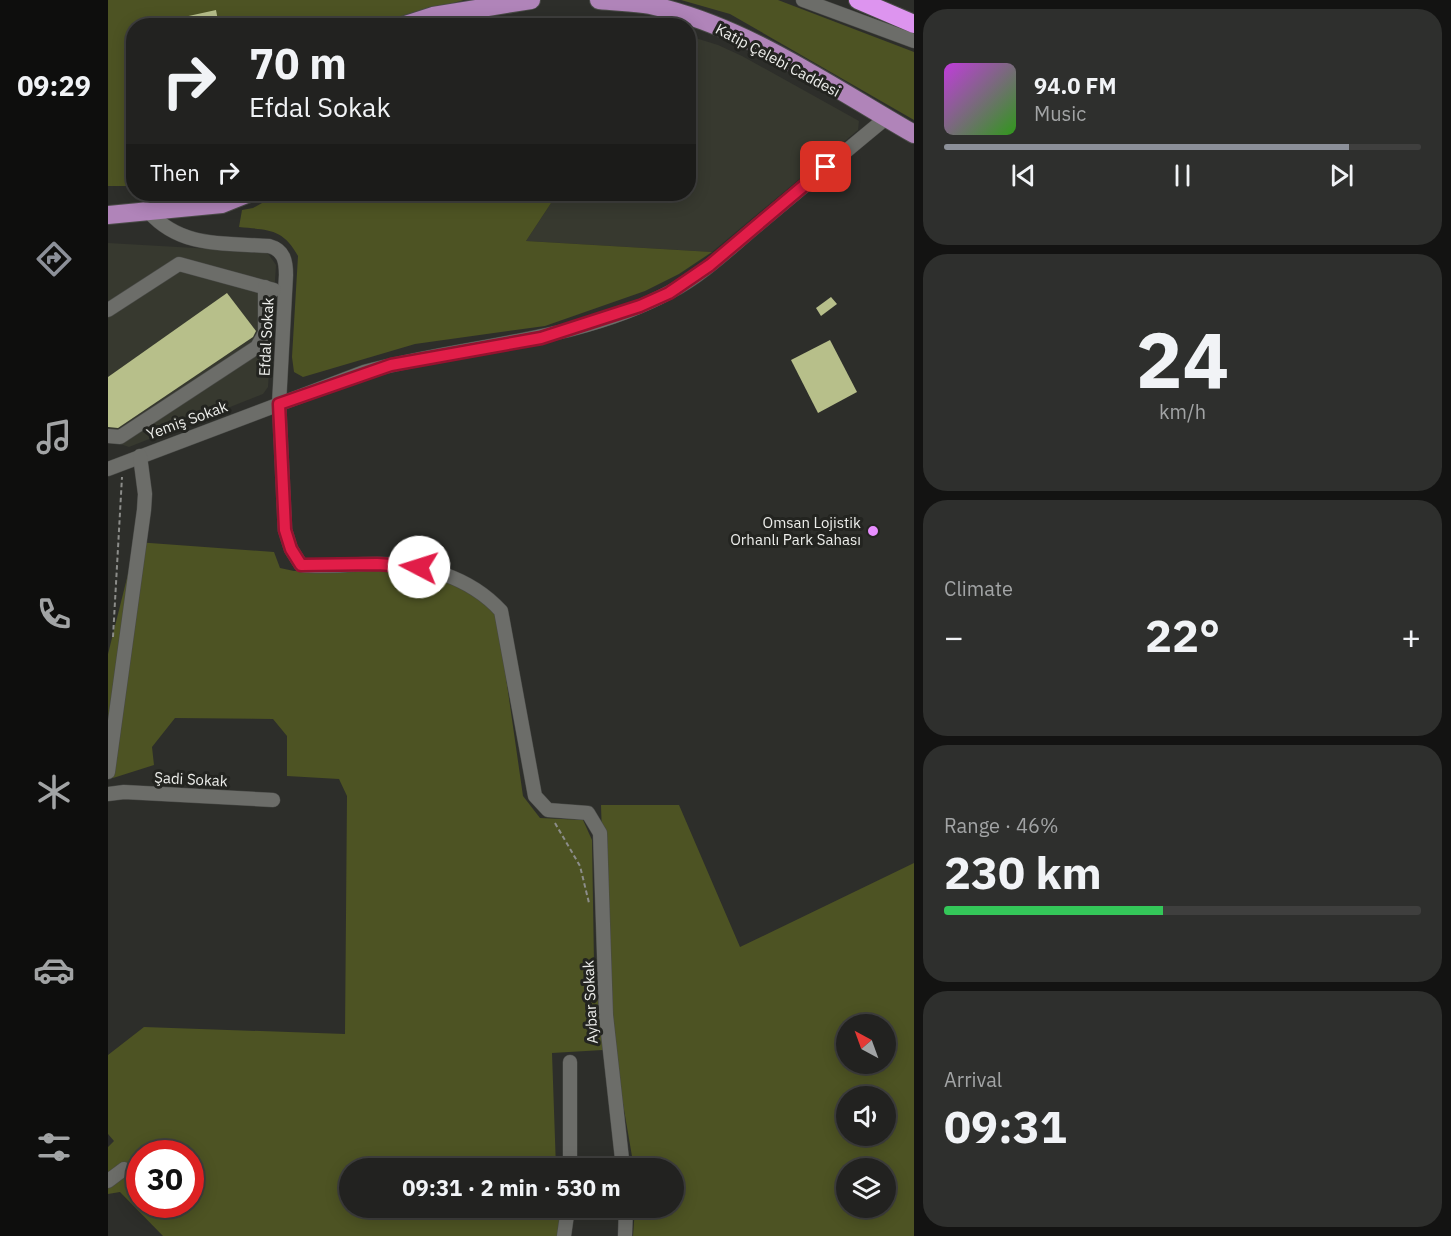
<!DOCTYPE html>
<meta charset="utf-8">
<style>
:root{--surface:#222220;--page:#2e2f2d;--text:#f1f3f6;--muted:#a2a4a5;--line:#3f3f3e;--accent:#8c9099}
body{margin:0;font-family:"IBM Plex Sans",sans-serif;background:var(--page);color:var(--text);height:100vh;display:flex;flex-direction:column;font-size:22px;white-space:nowrap}
*{box-sizing:border-box;margin:0}
p{font-size:20px;color:var(--muted)}
.icon{flex:none;width:33px;height:33px;fill:none;stroke:currentColor;stroke-width:2;stroke-linecap:round;stroke-linejoin:round}
.map{position:relative;flex:1;overflow:hidden}
.sheet{display:flex;flex-direction:column;gap:9px;padding:9px;background:#131312;width:537px}
.sheet>*{flex:none}
.guide{position:absolute;left:18px;top:18px;width:570px;height:183px;border-radius:24px;box-shadow:0 3px 15px #0003,0 0 0 2px var(--line);background:#222220;color:var(--text);overflow:hidden}
.needle{width:39px;rotate:319deg}
.fabs{position:absolute;left:728px;top:1014px;display:grid;gap:12px}
.fabs a{display:grid;place-items:center;width:60px;height:60px;border-radius:50%;background:var(--surface);box-shadow:0 3px 15px #0003,0 0 0 2px var(--line);font-size:30px}
.speed{position:absolute;left:18px;top:1140px;display:flex;gap:12px;font-size:30px;font-weight:700;text-align:center}
.speed>*{display:grid;place-content:center;width:78px;height:78px;border-radius:50%;background:var(--surface);box-shadow:0 3px 15px #0003,0 0 0 2px var(--line);line-height:1}
.speed .limit{border:9px solid #d22;background:#fff;color:#111}
.pin{position:absolute;display:grid;place-items:center;width:51px;height:51px;color:#fff;margin:-26px;border-radius:12px;box-shadow:0 3px 9px #0006}
.me{position:absolute;width:66px;margin:-33px;rotate:275deg;stroke-linejoin:round;filter:drop-shadow(0 0 4px #0008)}
.turn{display:flex;align-items:center;gap:21px;height:126px;padding:0 24px;font-size:27px}
.turn .icon{width:78px;height:78px;stroke-width:2.5}
.turn b{display:block;font-size:42px;line-height:51px}
.then{display:flex;align-items:center;height:57px;padding:0 24px;background:#0003;gap:12px;font-size:22px}
.big{font-size:45px;font-weight:700;line-height:1.1}
.sheet .widget{flex:1;display:flex;flex-direction:column;justify-content:center;gap:9px;min-width:0;padding:0 21px;border-radius:24px;background:var(--page)}
.sheet .dial{align-items:center;gap:0}
.dial b{font-size:78px;line-height:1}
.song{display:flex;align-items:center;gap:18px}
.cover{width:72px;height:72px;border-radius:9px;background:linear-gradient(135deg,hsl(290 70% 55%),hsl(110 70% 35%))}
.played{height:6px;border-radius:3px;background:linear-gradient(90deg,var(--accent) 85%,var(--line) 85%)}
.keys{display:flex;justify-content:space-around;direction:ltr}
.heat{display:flex;justify-content:space-between;align-items:center;font-size:33px;direction:ltr}
.charge{height:9px;border-radius:4px;background:linear-gradient(90deg,#34c759 46%,var(--line) 0)}
.trip{position:absolute;left:231px;top:1158px;width:345px;height:60px;border-radius:30px;background:var(--surface);box-shadow:0 3px 15px #0003,0 0 0 2px var(--line);font-weight:700;line-height:60px;text-align:center}
main{display:flex;flex:1;min-height:0}
.menu{display:flex;flex-direction:column;width:108px;justify-content:space-around;align-items:center;background:#0e0e0d;color:var(--muted)}
.menu .icon{width:42px;height:42px}
.menu .selected{color:var(--accent)}
.menu b{font-size:27px;color:var(--text)}
.map>svg:first-child{display:block}
.built{fill:#37392f}
.green{fill:#4d5323;fill-rule:evenodd}
.building{fill:#b7bf8a}
.lines{fill:none;stroke-linecap:round;stroke-linejoin:round}
.minor-casing{stroke:#494a47;stroke-width:15}
.major-casing{stroke:#494a47;stroke-width:20}
.highway-casing{stroke:#494a47;stroke-width:20}
.path{stroke:#8c8d8a;stroke-width:2;stroke-dasharray:4.5 3;stroke-linecap:butt}
.minor{stroke:#6c6d69;stroke-width:14}
.major{stroke:#b084b9;stroke-width:18}
.highway{stroke:#dd94ef;stroke-width:18}
.route-casing{stroke:#92132f;stroke-width:15}
.route{stroke:#e11d48;stroke-width:10}
.poi-dot{fill:#e88eff;stroke:#232420;stroke-width:2}
.labels{text-anchor:middle;dominant-baseline:central;stroke-width:6;stroke-linejoin:round;paint-order:stroke}
.street-label{font-size:15px;fill:#edeeeb;stroke:#232420}
.poi-label{font-size:15px;fill:#edeeeb;stroke:#232420;text-anchor:end}
</style>
<main>
<nav class="menu">
<b>09:29</b>
<svg class="icon selected" aria-label="directions" viewBox="0 0 24 24"><path d="M12 3l9 9-9 9-9-9zM9 14v-3h6M13 9l2 2-2 2"/></svg>
<svg class="icon" aria-label="music" viewBox="0 0 24 24"><path d="M9 18V5l10-2v13"/><circle cx="6" cy="18" r="3"/><circle cx="16" cy="16" r="3"/></svg>
<svg class="icon" aria-label="phone" viewBox="0 0 24 24"><path d="M5 4h4l2 5-3 2q2 4 5 5l2-3 5 2v4C11 20 4 13 5 4z"/></svg>
<svg class="icon" aria-label="climate" viewBox="0 0 24 24"><path d="M12 3v18M4 7l16 10M4 17L20 7"/></svg>
<svg class="icon" aria-label="car" viewBox="0 0 24 24"><path d="M5 17H2v-5l4-1 3-4h7l3 4 3 1v5h-3M9 17h6M6 11h13"/><circle cx="7" cy="17" r="2"/><circle cx="17" cy="17" r="2"/></svg>
<svg class="icon" aria-label="filters" viewBox="0 0 24 24"><path d="M4 7h16M4 17h16"/><circle cx="9" cy="7" r="2"/><circle cx="15" cy="17" r="2"/></svg>
</nav>
<div class="map">
<svg width="806" height="1236" viewBox="0 0 806 1236">
<rect width="100%" height="100%" fill="#2d2e2a"/>
<g class="built">
<path d="M581 36 610 45 634 56 751 121 750 130 604 252 418 241 449 194H580Z"/>
<path d="M0 243 159 252 168 265 160 387 155 394 21 447 0 440Z"/>
</g>
<g class="green">
<path d="M0 0H356L267 25 26 26 25 186H0Z"/>
<path d="M573 0H670L806 52V120L622 14Z"/>
<path d="M416 19H470L538 25H382Z"/>
<path d="M170 194H449L418 241 604 252 571 274 537 291 437 326 307 344 195 377 186 372 184 357 190 256C175 228 160 230 131 227L134 210 145 208Z"/>
<path d="M28 542 166 552 172 568 186 571C256 571 338 557 389 615L415 796 432 818 475 820 484 840 486 964 495 1050 444 1053 448 1168H242V1208H454L450 1236H55L12 1192 0 1194V1147L6 1141 0 1134V1055L36 1027 237 1034 239 796 231 779 179 776V736L165 719 67 718 44 747 46 765 5 778 0 766V654ZM32 1154H82V1204H32Z"/>
<path d="M493 805H571L632 947 806 863V1236H525L527 1208H566V1168H526L500 1016ZM738 1024H777V1064H738ZM738 1096H777V1136H738ZM738 1168H777V1208H738Z"/>
</g>
<g class="building">
<path d="M108 10 111 26H78L76 17Z"/>
<path d="M119 293 148 331 145 337 10 428 0 427V377Z"/>
<path d="M723 297 729 304 713 316 708 308Z"/>
<path d="M722 340 749 392 710 413 683 360Z"/>
</g>
<g class="lines">
<defs>
<g id="minor">
<path d="M695 0 806 41"/>
<path d="M41 212C73 248 116 243 161 246 176 250 178 261 178 275L171 404 177 530 183 549 193 565C217 568 242 564 267 564 313 563 361 576 393 611L427 796 440 810 480 813 492 833 498 1015 515 1168"/>
<path d="M0 310 71 264 166 290"/>
<path d="M0 436 12 437 149 347 157 333V287"/>
<path d="M0 469 256 372C357 344 468 343 562 292 593 276 619 251 645 229 689 192 733 155 778 118"/>
<path d="M0 772 36 510 37 494 32 456"/>
<path d="M0 794 16 792 165 800"/>
<path d="M462 1168V1062"/>
<path d="M0 1181 16 1169"/>
<path d="M456 1236 460 1208"/>
<path d="M517 1236 518 1208"/>
</g>
<g id="major">
<path d="M491 0C508 2 526 2 542 5 638 26 722 86 806 134"/>
<path d="M294 26 325 16 423 0"/>
<path d="M0 215 114 204 139 194"/>
</g>
<path id="highway" d="M750 0 806 24"/>
</defs>
<use href="#minor" class="minor-casing"/>
<use href="#major" class="major-casing"/>
<use href="#highway" class="highway-casing"/>
<g class="path">
<path d="M5 637 14 477"/>
<path d="M447 823 472 866 481 903"/>
</g>
<use href="#minor" class="minor"/>
<use href="#major" class="major"/>
<use href="#highway" class="highway"/>
</g>
<g class="lines">
<defs>
<path id="route" d="M311 567 269 564 193 565 183 549 177 530 171 404 283 365 433 338 532 306 561 293 602 265 718 167"/>
</defs>
<use href="#route" class="route-casing"/>
<use href="#route" class="route"/>
</g>
<circle class="poi-dot" cx="765" cy="531" r="6"/>
<g class="labels">
<g class="street-label">
<text transform="translate(670 60) rotate(28)">Katip Çelebi Caddesi</text>
<text transform="translate(158 337) rotate(-87)">Efdal Sokak</text>
<text transform="translate(79 420) rotate(-20)">Yemiş Sokak</text>
<text transform="translate(83 779) rotate(3)">Şadi Sokak</text>
<text transform="translate(482 1002) rotate(-93)">Aybar Sokak</text>
</g>
<g class="poi-label">
<text x="753" y="522">Omsan Lojistik<tspan x="753" dy="17">Orhanlı Park Sahası</tspan></text>
</g>
</g>
</svg>
<div class="fabs">
<a><svg class="needle" viewBox="-14 -14 28 28"><path d="M0-13l5 13h-10z" fill="#e53935"/><path d="M0 13l5-13h-10z" fill="#a2a4a5"/></svg></a>
<a><svg class="icon" aria-label="sound" viewBox="0 0 24 24"><path d="M4 9h4l5-4v14l-5-4H4zM17 9q2 3 0 6"/></svg></a>
<a><svg class="icon" aria-label="layers" viewBox="0 0 24 24"><path d="M12 4l9 5-9 5-9-5zM3 14l9 5 9-5"/></svg></a>
</div>
<div class="speed"><div class="limit">30</div></div>
<div class="pin" style="left:718px;top:167px;background:#d93025"><svg class="icon" aria-label="arrive" viewBox="0 0 24 24"><path d="M6 21V4h12l-3 4 3 4H6"/></svg></div>
<svg class="me" style="left:311px;top:567px" viewBox="-20 -20 40 40"><circle r="19" fill="#fff"/><path d="M0-13L10 11 0 6-10 11z" fill="#e11d48"/></svg>
<div class="trip">09:31 · 2 min · 530 m</div>
<div class="guide">
<div class="turn"><svg class="icon" aria-label="right" viewBox="0 0 24 24"><path d="M7 20v-9h11M14 6l5 5-5 5"/></svg><div><b>70 m</b>Efdal Sokak</div></div>
<div class="then">Then<svg class="icon" aria-label="right" viewBox="0 0 24 24"><path d="M7 20v-9h11M14 6l5 5-5 5"/></svg></div>
</div>
</div>
<section class="sheet">
<div class="widget">
<div class="song"><i class="cover"></i><div><b>94.0 FM</b><p>Music</p></div></div>
<div class="played"></div>
<div class="keys"><svg class="icon" aria-label="previous" viewBox="0 0 24 24"><path d="M18 5L8 12l10 7zM5 5v14"/></svg><svg class="icon" aria-label="pause" viewBox="0 0 24 24"><path d="M8 5v14M16 5v14"/></svg><svg class="icon" aria-label="next" viewBox="0 0 24 24"><path d="M6 5l10 7-10 7zM19 5v14"/></svg></div>
</div>
<div class="widget dial"><b>24</b><p>km/h</p></div>
<div class="widget"><p>Climate</p>
<div class="heat"><a>−</a><b class="big">22°</b><a>+</a></div>
</div>
<div class="widget"><p>Range · 46%</p><b class="big">230 km</b><div class="charge"></div></div>
<div class="widget"><p>Arrival</p><b class="big">09:31</b></div>
</section>
</main>
